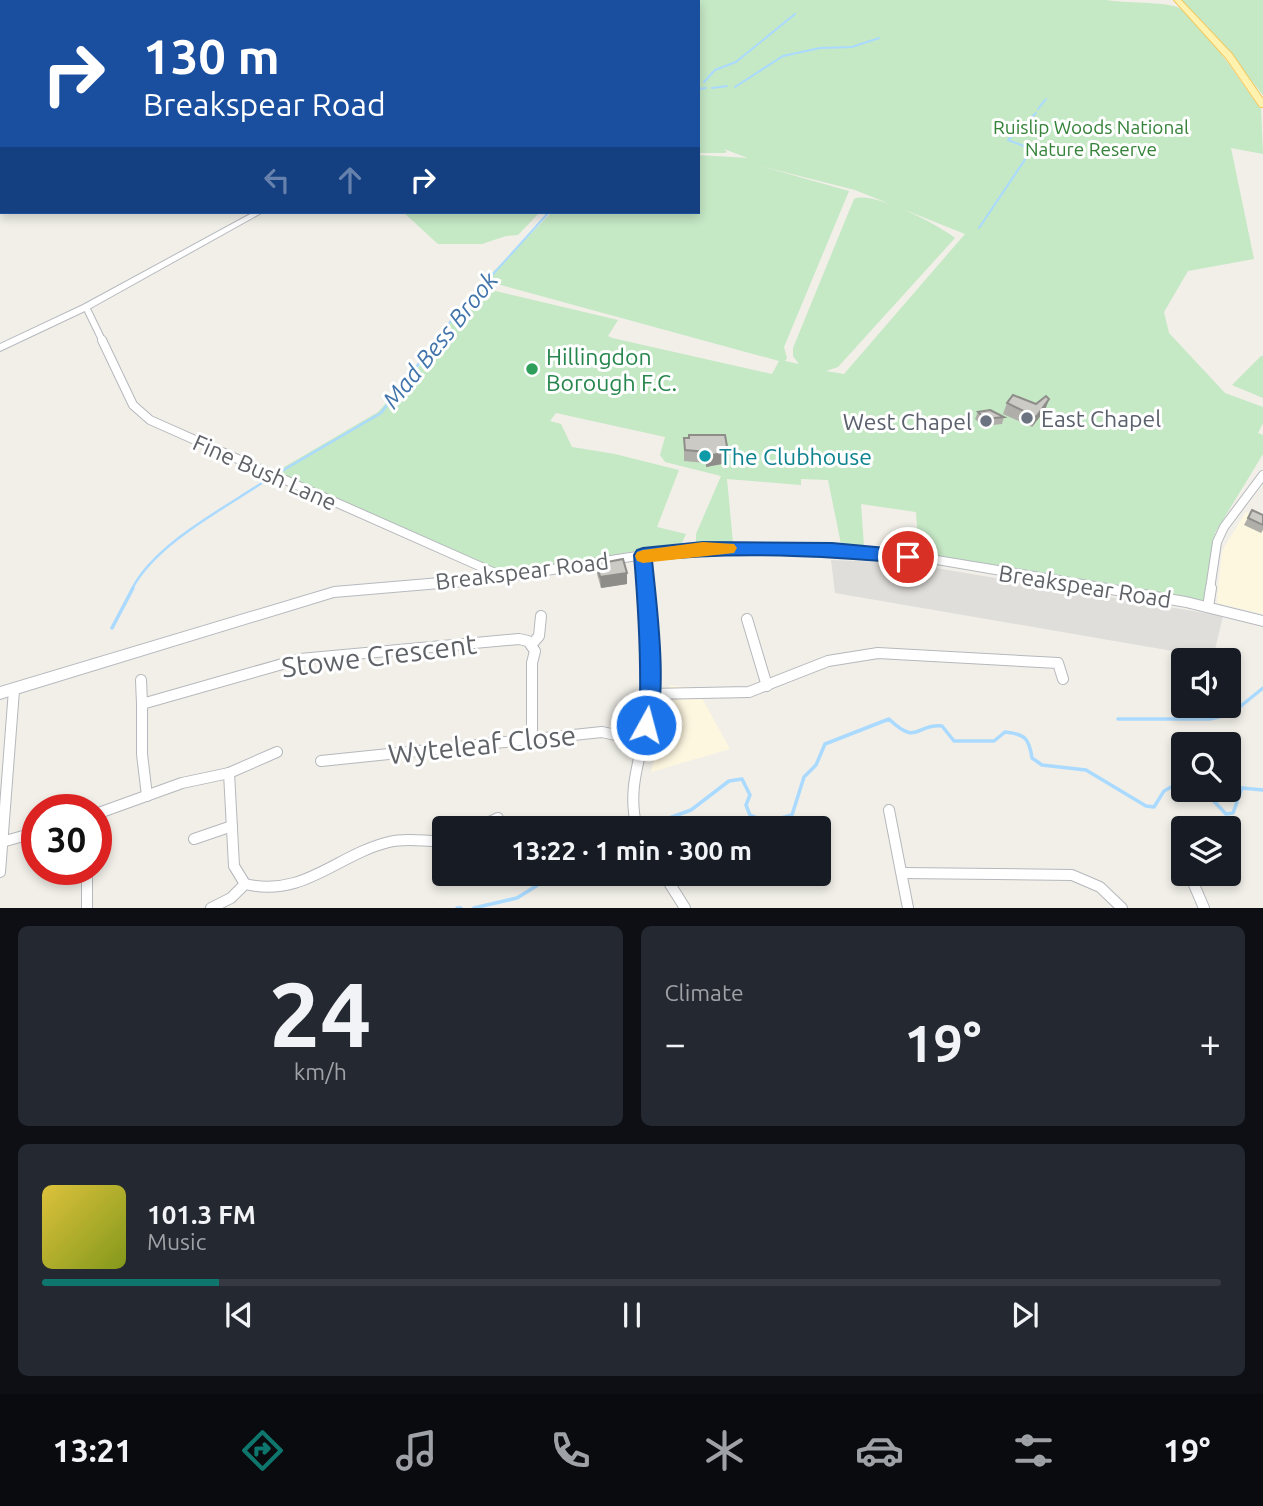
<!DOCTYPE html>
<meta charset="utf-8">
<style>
:root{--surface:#171b24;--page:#242831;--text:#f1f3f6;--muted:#9ea1a6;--line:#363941;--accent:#0f766e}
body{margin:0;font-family:Ubuntu,sans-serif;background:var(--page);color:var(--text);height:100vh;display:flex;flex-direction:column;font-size:26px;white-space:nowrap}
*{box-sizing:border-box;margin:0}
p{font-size:23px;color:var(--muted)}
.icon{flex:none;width:38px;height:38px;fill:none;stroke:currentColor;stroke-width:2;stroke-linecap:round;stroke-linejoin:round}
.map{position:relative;height:908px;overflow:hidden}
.panel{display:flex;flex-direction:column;gap:18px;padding:18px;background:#0d0f14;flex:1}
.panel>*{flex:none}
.banner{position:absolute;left:0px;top:0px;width:700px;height:214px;box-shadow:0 4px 10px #0003;background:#1a4fa0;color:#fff;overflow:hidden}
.tools{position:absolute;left:1171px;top:648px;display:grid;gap:14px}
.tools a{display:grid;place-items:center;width:70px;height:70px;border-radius:7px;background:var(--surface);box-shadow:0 4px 10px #0003;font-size:35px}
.speed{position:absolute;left:21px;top:794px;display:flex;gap:14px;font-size:35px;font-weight:700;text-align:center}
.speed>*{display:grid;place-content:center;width:91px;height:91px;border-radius:50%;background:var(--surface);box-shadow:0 4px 10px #0003;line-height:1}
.speed .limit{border:10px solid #d22;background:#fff;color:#111}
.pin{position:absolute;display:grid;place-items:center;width:60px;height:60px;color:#fff;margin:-30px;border:4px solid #fff;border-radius:50%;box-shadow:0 2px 7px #0007}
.me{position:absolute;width:77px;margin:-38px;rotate:7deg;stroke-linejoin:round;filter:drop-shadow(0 0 5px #0008)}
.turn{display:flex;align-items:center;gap:24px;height:147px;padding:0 28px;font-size:32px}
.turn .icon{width:91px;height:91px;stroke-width:2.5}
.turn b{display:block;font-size:49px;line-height:60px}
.lanes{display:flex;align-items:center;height:66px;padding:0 28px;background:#0003;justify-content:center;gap:35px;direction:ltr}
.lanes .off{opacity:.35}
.big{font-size:52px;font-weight:700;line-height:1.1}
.panel .tile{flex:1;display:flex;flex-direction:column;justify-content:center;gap:10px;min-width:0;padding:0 24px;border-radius:10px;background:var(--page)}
.panel .dial{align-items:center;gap:0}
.dial b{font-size:91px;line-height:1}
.song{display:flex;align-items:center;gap:21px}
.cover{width:84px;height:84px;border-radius:10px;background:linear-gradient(135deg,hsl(50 70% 55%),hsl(70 70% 35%))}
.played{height:7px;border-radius:4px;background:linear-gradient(90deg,var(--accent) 15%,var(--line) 15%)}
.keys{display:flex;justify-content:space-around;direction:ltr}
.heat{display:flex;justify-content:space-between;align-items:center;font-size:38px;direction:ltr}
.panel .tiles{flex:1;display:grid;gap:18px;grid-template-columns:1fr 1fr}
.tile:last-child{grid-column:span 2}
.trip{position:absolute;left:432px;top:816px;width:399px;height:70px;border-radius:7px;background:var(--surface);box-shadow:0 4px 10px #0003;font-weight:700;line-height:70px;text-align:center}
.dock{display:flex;height:112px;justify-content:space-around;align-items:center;background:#090b0e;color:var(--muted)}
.dock .icon{width:49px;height:49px}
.dock .selected{color:var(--accent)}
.dock b{font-size:32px;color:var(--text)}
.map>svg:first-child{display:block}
.commercial{fill:#fef7e0}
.industrial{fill:#e0deda}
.green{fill:#c5e8c5;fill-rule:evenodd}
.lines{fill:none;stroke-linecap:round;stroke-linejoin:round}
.stream-far2{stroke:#aadaff;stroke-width:2}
.stream-far1{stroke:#aadaff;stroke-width:2.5}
.stream{stroke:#aadaff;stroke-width:3.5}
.street-far3-casing{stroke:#b5b8bc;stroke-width:5}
.street-far2-casing{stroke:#b5b8bc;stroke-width:8}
.street-far1-casing{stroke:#b5b8bc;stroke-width:10}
.street-casing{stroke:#b5b8bc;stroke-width:12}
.secondary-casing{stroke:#b6babf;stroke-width:2}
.primary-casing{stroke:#f2c960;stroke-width:2}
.street-far3{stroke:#fff;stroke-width:4.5}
.street-far2{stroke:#fff;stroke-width:6}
.street-far1{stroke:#fff;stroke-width:8}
.street{stroke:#fff;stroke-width:10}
.secondary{fill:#fff;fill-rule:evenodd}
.primary{fill:#fff2af;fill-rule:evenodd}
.wall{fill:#afaea9}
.shaded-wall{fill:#8f8d8a}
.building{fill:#cccac5;stroke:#8f8d8a;stroke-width:2}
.route{fill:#1a73e8;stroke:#114b97;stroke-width:2}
.slow{fill:#f59e0b}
.leisure-dot{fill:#2e9e5b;stroke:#fff;stroke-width:2.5}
.worship-dot{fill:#6b7280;stroke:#fff;stroke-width:2.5}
.culture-dot{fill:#0f9aa8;stroke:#fff;stroke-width:2.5}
.labels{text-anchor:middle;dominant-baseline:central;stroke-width:6;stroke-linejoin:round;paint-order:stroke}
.far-park-label{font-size:19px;fill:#348238;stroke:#fff}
.leisure-label{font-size:23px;fill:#27864d;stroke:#fff;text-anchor:start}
.worship-label{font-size:23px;fill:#5b616d;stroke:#fff;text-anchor:start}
.culture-label{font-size:23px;fill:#0d838f;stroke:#fff;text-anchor:start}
.street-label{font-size:23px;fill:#5f6368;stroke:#fff}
.water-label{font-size:24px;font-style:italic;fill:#4174aa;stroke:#fff}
.near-street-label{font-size:28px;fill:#5f6368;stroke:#fff}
</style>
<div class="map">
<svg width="1263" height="908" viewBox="0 0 1263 908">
<rect width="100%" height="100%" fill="#f1efe8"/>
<g class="commercial">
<path d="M1246 512 1263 520V614L1217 603 1222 551Z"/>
<path d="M670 685 697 689 730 749 651 772Z"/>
</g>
<path class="industrial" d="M831 560 906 563 1223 616 1213 658 835 593Z"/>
<g class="green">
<path d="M0 0H449L450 2H2V86Z"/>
<path d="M459 0H1106C1122 3 1166 2 1177 7 1199 17 1245 88 1261 109L1263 154 1231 148 1254 259 1188 271 1164 312 1169 333 1225 393 1263 407V423L1258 433 1263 435V454L1215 533 1204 604 1120 586 919 553 916 512 861 504 864 546 841 544 828 480 801 479V485L727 479 733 543 696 542V534L721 476 665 462 660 455 665 437 556 413 550 421 561 424 572 447 615 454 679 470 657 527 686 534 682 543 506 573 274 473 378 412 417 369 450 322 483 288 618 320 608 336 612 338 772 374 779 361 486 281V279L552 212H698V155L748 158 724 149 727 152 724 153H698V2ZM760 166 855 190 965 234 844 374 826 371 838 367 955 238C939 225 872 190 854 199L793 348V356L799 364 785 361 787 358 784 347 849 191Z"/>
<path d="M1180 0H1263V95L1206 25Z"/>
<path d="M403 212H540L518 235 506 236 482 244H438Z"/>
<path d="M1261 356H1263V398L1232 385Z"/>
</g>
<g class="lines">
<g class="stream-far2">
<path d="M704 82 715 70 736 62 795 14"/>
<path d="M735 87 783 56 820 48 852 47 879 38"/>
<path d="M712 88 727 86"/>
<path d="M698 89 706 88"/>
<path d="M1038 109 1046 99"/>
<path d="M1027 156 1024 146 1008 140 1036 113"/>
<path d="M979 228 1026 158"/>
<path d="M436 342 450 322 549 212"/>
</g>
<g class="stream-far1">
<path d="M280 472 381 413 437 340"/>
<path d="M132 589C155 544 223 509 265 481"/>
</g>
<g class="stream">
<path d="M112 628 133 588"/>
<path d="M1118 719H1210L1231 714 1263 688"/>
<path d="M1189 789 1208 795 1226 814 1233 813 1242 788 1263 790"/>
<path d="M642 828 691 810 729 781 742 779 750 795 746 805 750 815 767 822 792 815 804 777 816 765 825 744 889 719C918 747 916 723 942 726L954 741H994L1005 732C1025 734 1029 738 1032 758L1042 765 1086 770 1146 806 1154 807 1164 791 1175 785 1183 788"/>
<path d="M457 908H461"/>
<path d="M474 908 517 898 557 873"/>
</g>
<defs>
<path id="street-far3" d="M345 2 347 0"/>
<path id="street-far2" d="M86 307 103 342"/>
<g id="street-far1">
<path d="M102 340 133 405 150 420 495 573 499 578"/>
<path d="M643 555 647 589"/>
<path d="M1210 589 1217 542 1224 527 1263 475"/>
</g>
<g id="street">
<path d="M1208 607 1211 588"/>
<path d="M747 619 767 686"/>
<path d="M532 644 539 636 541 616"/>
<path d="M141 680 142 704"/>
<path d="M650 694 749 692 828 661 878 653 1058 663 1063 679"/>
<path d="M321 761 602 732 643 741"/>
<path d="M229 773 234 866 245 884"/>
<path d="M147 796 142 754V704L300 659 519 639 528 641 535 651 532 663V739"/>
<path d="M889 810 908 908"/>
<path d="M96 814 182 783 229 773 277 752"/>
<path d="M477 828 498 818"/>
<path d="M637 828C625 785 645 748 650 706 654 667 651 627 647 588"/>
<path d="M194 839 232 826"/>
<path d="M2 842 37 832"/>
<path d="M443 842V871"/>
<path d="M87 870V908"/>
<path d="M0 872 14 690"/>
<path d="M663 873 685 908"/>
<path d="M902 873 1072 875 1100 887 1122 908"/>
<path d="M1189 873 1204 908"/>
<path d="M245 884C304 898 336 855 389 842 407 837 426 842 444 841"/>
<path d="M211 908 231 898 245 884"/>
</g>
<g id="secondary">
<path d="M451 0H457L458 2H452Z"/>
<path d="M254 212H263L89 309 0 351V344L83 305Z"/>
<path d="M703 544 832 546 925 554 1186 597 1263 616V626L1186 607 925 562 832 554 703 552 643 559 499 583 334 597 0 699V687L334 587 499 573 643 551Z"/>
</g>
<path id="primary" d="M1174 0H1181L1232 54 1263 99V107H1260L1226 58Z"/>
</defs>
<use href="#street-far3" class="street-far3-casing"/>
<use href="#street-far2" class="street-far2-casing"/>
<use href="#street-far1" class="street-far1-casing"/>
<use href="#street" class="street-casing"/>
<use href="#secondary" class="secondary-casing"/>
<use href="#primary" class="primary-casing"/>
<use href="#street-far3" class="street-far3"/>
<use href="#street-far2" class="street-far2"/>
<use href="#street-far1" class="street-far1"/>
<use href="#street" class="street"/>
<use href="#secondary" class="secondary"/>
<use href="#primary" class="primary"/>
</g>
<g class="wall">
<path d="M1049 399 1045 410 1032 427 1003 414 1007 403 1036 404Z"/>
<path d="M978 412 1004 417 1002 424 983 426 975 419Z"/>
<path d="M684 438H689L728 452 727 463 706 467V463L684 461Z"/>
<path d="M1252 510 1263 515V530L1261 533 1244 525Z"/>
<path d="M597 564 627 573V584L601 588 597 574Z"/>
</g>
<g class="shaded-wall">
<path d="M1049 399 1045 410 1032 427 1036 417Z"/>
<path d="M728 452 727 463 706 467 707 456Z"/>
<path d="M627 573V584L601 588 600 577Z"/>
</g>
<g class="building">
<path d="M1013 395 1036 404 1046 396 1049 399 1036 417 1007 403Z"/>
<path d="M990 410 1004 417 985 419 978 412Z"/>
<path d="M689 435H725L728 452 707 456V452L685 450 684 438H689Z"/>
<path d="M1252 510 1263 515V525L1248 518Z"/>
<path d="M623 559 627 573 600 577 597 564Z"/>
</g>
<path class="route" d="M703 542 832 543 908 550 914 552 916 557 914 562 908 563C822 556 738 551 652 560 656 600 669 698 653 731L646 734 639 731C634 721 640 710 640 699 641 650 638 603 634 555L637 550 643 548Z"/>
<path class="slow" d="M703 542 734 544 737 548 734 553 643 563 637 561 635 556 637 552 643 550Z"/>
<circle class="leisure-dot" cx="532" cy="369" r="7"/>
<g class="worship-dot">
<circle cx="1027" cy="418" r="7"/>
<circle cx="986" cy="421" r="7"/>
</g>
<circle class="culture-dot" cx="705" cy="456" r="7"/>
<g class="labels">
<g class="far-park-label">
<text x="1091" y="127">Ruislip Woods National<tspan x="1091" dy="22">Nature Reserve</tspan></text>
</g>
<g class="leisure-label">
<text x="546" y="356">Hillingdon<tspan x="546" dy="26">Borough F.C.</tspan></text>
</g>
<g class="worship-label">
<text x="1041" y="418">East Chapel</text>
<text x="972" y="421" text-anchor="end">West Chapel</text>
</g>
<g class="culture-label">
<text x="719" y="456">The Clubhouse</text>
</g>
<g class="street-label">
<text transform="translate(265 472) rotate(24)">Fine Bush Lane</text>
<text transform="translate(522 571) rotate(-7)">Breakspear Road</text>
<text transform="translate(1085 586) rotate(9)">Breakspear Road</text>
</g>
<g class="water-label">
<text transform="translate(440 340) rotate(-51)">Mad Bess Brook</text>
</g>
<g class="near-street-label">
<text transform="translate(379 655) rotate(-7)">Stowe Crescent</text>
<text transform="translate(482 744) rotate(-6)">Wyteleaf Close</text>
</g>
</g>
</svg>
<div class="tools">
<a><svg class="icon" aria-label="sound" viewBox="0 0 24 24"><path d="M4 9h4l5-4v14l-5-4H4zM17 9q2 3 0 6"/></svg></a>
<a><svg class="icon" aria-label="search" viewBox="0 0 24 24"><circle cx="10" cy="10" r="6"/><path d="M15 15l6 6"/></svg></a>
<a><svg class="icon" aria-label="layers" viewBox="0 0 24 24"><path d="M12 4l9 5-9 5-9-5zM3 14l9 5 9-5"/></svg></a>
</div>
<div class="speed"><div class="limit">30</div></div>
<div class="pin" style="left:908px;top:557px;background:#d93025"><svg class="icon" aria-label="arrive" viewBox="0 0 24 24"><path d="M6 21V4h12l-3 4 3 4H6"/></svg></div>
<svg class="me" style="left:646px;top:725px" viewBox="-20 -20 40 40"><circle r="17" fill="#1a73e8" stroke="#fff" stroke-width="3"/><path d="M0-11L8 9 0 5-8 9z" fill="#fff"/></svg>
<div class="trip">13:22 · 1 min · 300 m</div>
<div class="banner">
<div class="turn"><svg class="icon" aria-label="right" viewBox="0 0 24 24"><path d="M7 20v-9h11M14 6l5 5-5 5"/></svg><div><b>130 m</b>Breakspear Road</div></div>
<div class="lanes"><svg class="icon off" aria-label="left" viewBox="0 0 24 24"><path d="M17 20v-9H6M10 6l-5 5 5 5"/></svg><svg class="icon off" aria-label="ahead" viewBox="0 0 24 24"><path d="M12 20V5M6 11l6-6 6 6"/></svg><svg class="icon" aria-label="right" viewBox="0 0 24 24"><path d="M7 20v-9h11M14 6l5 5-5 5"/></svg></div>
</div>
</div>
<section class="panel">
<div class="tiles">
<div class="tile dial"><b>24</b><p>km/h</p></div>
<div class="tile"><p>Climate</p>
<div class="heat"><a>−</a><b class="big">19°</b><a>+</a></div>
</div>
<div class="tile">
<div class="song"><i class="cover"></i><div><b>101.3 FM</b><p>Music</p></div></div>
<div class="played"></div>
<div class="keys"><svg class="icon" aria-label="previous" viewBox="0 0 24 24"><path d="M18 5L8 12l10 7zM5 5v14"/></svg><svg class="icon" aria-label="pause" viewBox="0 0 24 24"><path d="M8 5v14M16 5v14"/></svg><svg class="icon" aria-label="next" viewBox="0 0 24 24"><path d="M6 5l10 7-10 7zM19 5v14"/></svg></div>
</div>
</div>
</section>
<nav class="dock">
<b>13:21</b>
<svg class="icon selected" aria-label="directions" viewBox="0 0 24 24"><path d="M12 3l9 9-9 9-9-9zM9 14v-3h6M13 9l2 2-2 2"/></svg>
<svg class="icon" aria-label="music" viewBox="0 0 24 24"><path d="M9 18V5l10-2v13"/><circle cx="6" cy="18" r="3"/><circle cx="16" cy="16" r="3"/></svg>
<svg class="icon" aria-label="phone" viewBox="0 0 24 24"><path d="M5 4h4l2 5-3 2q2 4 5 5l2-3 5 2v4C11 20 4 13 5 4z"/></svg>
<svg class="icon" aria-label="climate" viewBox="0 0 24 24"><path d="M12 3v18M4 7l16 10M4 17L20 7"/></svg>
<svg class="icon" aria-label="car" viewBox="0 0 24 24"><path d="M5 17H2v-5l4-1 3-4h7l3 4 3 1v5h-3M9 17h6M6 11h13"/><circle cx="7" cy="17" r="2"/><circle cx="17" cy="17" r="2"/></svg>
<svg class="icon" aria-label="filters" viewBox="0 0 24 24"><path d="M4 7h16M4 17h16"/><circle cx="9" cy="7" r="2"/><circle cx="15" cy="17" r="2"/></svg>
<b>19°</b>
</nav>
